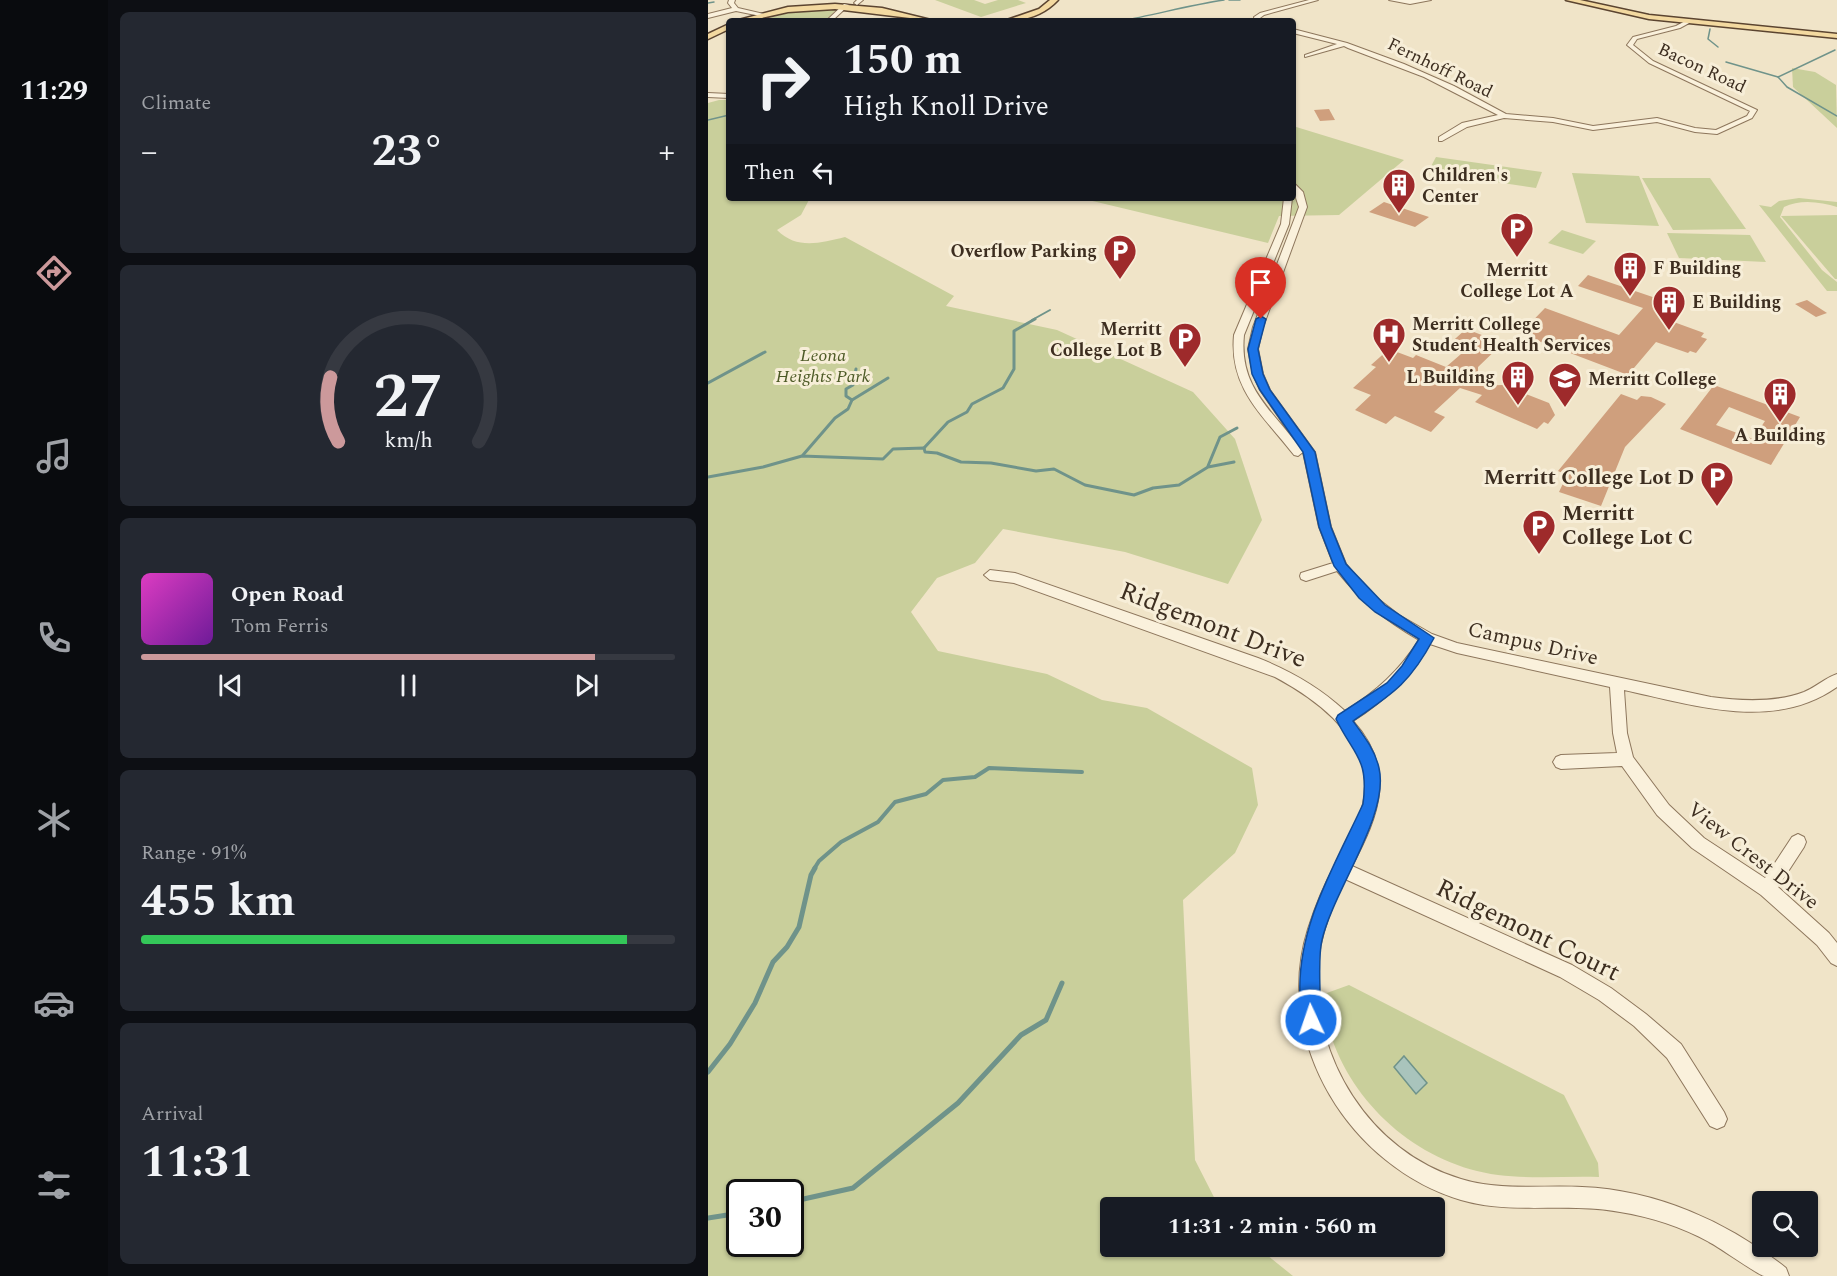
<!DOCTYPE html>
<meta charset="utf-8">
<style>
:root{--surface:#171b24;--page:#242831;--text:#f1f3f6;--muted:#9ea1a6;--line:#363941;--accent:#cc999b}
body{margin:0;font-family:Spectral,serif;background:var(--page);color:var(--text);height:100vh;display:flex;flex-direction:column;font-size:22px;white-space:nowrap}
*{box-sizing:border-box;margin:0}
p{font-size:20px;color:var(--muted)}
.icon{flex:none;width:33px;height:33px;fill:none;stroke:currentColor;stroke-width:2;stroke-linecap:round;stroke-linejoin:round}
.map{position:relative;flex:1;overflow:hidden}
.details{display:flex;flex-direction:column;gap:12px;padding:12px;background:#0d0f14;width:600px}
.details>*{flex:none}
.guide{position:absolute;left:18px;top:18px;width:570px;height:183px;border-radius:6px;box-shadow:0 2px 4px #0004;background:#171b24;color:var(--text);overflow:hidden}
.buttons{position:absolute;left:1044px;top:1191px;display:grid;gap:12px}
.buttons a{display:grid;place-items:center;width:66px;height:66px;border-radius:6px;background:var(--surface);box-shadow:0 2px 4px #0004;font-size:30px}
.speed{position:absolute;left:18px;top:1179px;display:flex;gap:12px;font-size:30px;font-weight:700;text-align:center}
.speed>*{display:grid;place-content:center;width:78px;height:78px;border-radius:50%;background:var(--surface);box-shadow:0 2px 4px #0004;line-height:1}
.speed .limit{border:3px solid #111;border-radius:9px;background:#fff;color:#111}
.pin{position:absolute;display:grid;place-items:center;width:51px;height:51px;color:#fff;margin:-62px -26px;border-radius:50% 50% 50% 0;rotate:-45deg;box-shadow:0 0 6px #0007}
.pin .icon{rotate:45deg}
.me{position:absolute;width:66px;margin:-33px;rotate:357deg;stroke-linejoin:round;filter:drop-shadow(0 0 4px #0008)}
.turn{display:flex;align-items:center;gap:21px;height:126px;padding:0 18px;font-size:27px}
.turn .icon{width:78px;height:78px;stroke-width:2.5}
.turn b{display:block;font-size:42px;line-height:51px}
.then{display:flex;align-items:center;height:57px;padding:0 18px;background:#0003;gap:12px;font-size:22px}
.big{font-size:45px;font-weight:700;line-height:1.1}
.details .widget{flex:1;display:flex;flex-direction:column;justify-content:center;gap:9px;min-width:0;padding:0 21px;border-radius:9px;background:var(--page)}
.details .dial{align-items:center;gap:0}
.dial svg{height:156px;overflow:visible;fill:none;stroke:var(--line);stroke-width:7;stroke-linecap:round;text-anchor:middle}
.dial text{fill:var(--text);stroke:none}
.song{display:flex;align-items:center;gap:18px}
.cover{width:72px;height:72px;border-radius:9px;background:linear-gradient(135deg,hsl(310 70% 55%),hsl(280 70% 35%))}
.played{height:6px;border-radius:3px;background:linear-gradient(90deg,var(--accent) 85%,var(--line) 85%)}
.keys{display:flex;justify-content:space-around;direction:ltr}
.heat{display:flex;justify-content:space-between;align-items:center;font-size:33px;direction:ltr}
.charge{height:9px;border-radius:4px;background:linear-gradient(90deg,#34c759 91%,var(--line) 0)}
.trip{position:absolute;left:392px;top:1197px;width:345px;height:60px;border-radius:6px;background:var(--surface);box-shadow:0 2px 4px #0004;font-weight:700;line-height:60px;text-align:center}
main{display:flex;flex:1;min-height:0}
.dock{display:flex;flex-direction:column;width:108px;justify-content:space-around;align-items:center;background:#090b0e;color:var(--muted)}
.dock .icon{width:42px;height:42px}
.dock .selected{color:var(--accent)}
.dock b{font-size:27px;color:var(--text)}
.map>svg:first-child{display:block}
.green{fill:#c9cf9b;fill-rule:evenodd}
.water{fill:#a9c4bc;stroke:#6f938a;stroke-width:1.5}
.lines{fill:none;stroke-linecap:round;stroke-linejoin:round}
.stream-far4{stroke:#6f938a;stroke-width:1.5}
.stream-far3{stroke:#6f938a;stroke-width:2}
.stream-far2{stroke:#6f938a;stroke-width:3}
.stream-far1{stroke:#6f938a;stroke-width:4}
.stream{stroke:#6f938a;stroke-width:5}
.building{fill:#cf9f7d;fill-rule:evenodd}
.minor-casing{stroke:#8d765c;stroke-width:2}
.major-casing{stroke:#5b4430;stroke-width:3}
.minor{fill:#faf1dc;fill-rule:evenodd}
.major{fill:#f3d9a0;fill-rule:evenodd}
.route{fill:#1a73e8;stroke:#114b97;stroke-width:1.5}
.labels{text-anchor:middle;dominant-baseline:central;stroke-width:6;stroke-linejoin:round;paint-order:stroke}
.far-street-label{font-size:18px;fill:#3d2e20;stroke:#f7eed8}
.far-poi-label{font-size:18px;font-weight:bold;fill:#3d2e20;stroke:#f7eed8;text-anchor:start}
.far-park-label{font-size:18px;font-style:italic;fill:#4d5a26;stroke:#f7eed8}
.poi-label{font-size:21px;font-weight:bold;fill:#3d2e20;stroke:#f7eed8;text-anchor:end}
.street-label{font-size:21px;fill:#3d2e20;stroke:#f7eed8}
.near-street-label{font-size:26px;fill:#3d2e20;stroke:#f7eed8}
</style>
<main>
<nav class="dock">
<b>11:29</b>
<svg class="icon selected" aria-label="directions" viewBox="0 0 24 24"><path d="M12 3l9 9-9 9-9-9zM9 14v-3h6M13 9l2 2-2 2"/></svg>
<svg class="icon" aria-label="music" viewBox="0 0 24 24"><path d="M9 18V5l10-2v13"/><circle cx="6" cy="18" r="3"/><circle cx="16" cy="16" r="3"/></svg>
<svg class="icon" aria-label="phone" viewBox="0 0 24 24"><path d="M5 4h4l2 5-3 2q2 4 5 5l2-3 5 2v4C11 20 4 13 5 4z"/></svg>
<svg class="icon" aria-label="climate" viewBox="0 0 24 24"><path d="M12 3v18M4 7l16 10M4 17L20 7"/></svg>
<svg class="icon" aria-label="car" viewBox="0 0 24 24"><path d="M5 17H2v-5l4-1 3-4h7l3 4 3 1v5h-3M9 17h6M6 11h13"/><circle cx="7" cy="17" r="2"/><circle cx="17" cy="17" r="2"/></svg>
<svg class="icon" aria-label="filters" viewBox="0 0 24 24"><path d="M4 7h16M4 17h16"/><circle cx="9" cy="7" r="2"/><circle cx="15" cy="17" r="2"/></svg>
</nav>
<section class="details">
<div class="widget"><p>Climate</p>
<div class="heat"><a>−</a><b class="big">23°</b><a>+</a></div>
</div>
<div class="widget dial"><svg viewBox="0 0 100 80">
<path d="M14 69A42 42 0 1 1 86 69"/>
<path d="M14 69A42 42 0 0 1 10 36" stroke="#cc999b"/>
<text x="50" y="56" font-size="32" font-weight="700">27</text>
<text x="50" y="72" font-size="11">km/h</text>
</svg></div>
<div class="widget">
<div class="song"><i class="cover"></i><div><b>Open Road</b><p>Tom Ferris</p></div></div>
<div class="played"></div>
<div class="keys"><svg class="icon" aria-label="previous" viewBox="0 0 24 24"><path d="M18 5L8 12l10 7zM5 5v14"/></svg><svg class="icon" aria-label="pause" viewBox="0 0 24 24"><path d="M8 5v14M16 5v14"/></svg><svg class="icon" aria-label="next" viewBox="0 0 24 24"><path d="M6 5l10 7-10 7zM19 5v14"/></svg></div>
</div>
<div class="widget"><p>Range · 91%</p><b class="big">455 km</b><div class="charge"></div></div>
<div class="widget"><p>Arrival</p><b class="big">11:31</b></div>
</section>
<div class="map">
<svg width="1129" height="1276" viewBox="0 0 1129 1276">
<rect width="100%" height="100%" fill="#f0e4c8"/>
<g class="green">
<path d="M227 0H266L277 4 290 0H310L318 3 273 17Z"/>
<path d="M131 7 117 21H49L85 12Z"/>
<path d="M1084 68 1107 72 1128 85 1129 128 1085 87Z"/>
<path d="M11 100H21V198H102L93 215 69 230C89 250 112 243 137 237L246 296 238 306 349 330 485 392 527 439 554 520 520 584 417 552 295 529 267 563 229 578 203 612 230 651 339 674 394 700 439 708 544 768 550 805 527 853 475 900 487 1160 511 1207 402 1208V1246L549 1247 585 1276H0V103ZM32 1192H82V1244H32Z"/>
<path d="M585 126 696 160 631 215 571 216 560 243 372 198H585Z"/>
<path d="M728 157 834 172 828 188 720 172Z"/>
<path d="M864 173 931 176 951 226 878 223Z"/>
<path d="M934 178H1002L1038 229 965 230Z"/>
<path d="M1091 198 1129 202V207C1113 202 1092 199 1076 207L1072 217 1114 270 1129 282V291H1119L1051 205 1063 207 1071 201Z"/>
<path d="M1129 215V279H1127L1073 216Z"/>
<path d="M854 230 888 241 875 254 840 243Z"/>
<path d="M959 233 1042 235 1058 262 971 258Z"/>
<path d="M641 985 856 1095 890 1163 891 1177C858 1176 823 1179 790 1175 715 1165 649 1110 624 1039 619 1025 618 1009 616 994Z"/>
</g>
<path class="water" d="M696 1056 719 1083 708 1094 686 1067Z"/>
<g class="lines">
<g class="stream-far4">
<path d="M521 0H532"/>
<path d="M0 3 6 2"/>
<path d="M412 21C447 15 481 5 516 0"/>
<path d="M1002 29 1000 39 1010 47"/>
<path d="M1018 62 1070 77 1079 87 1129 116"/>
<path d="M1070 77 1127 50"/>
<path d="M0 120 21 115"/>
</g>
<path class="stream-far3" d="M324 320 342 310"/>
<g class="stream-far2">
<path d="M0 383 57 352"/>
<path d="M144 400 180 378"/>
<path d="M216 448 240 422 259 412 264 404 295 388 306 369V331L327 319"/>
<path d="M95 455 127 418 140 409 144 400 138 396V389L145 385 148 369"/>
<path d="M500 466 512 437 529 428"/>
<path d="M0 477 55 467 94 456 175 459 185 449 216 448 217 452 229 453 253 462 283 463 328 471 346 469 377 485 426 495 445 488 471 485 500 467 526 462"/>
</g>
<path class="stream-far1" d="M106 869 111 861 133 842 170 822 187 802 218 794 235 780 267 777 281 768 374 772"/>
<g class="stream">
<path d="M0 1072 22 1044 47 1003 65 962 79 947 91 927 103 875 107 868"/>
<path d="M82 1202 145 1188 250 1103 313 1035 338 1020 354 983"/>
<path d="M0 1218 32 1213"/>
</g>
</g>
<g class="building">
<path d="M621 109 627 120 612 121 606 110Z"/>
<path d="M676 202 721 217 707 227 661 212Z"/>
<path d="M880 275 974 307 963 321 996 333 993 337 999 339 988 353 982 351 980 353 948 342 920 375 812 334 837 308 911 335 935 308 870 286Z"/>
<path d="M1099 300 1119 313 1108 317 1087 304Z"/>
<path d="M758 329 795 343 770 367V371L775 373 761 386 795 385 841 403 847 415 840 424 836 422 829 429 767 402 774 395 752 388 726 412 737 417 723 432 687 416 678 424 647 410 663 395 645 388 668 367 663 365 681 349 705 358 708 355 738 367 753 354 738 347Z"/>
<path d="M1006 385 1092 417 1063 465 972 429ZM1021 407 1057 421 1045 439 1008 425Z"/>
<path d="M913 394 929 400 933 396 943 397 958 404 917 447 893 506 851 492 859 475 850 471Z"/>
</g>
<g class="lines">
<defs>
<g id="minor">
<path d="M21 0H27L26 3 30 8 60 15 57 17 28 11 0 18V14L24 8 20 3Z"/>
<path d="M149 0H155L149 5 146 3Z"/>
<path d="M601 0H610L556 15 552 18 553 21H547L546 17 552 13Z"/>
<path d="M681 0H723L702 4Z"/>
<path d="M136 4 141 5 124 21H118Z"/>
<path d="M981 19 983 22 972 28 929 39 925 45 945 61 1049 110 1044 118 1009 134 987 132 949 122 885 130 845 122 796 118 759 127 734 141H731V137L754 123 790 115 716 77 640 48 636 46 597 57V55L629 44 585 33V29L639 43 696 64 746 86 798 114 845 118 885 126 949 118 987 128 1008 130 1039 116 1042 111 941 63 919 45 925 37 968 26Z"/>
<path d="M0 93 21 94V98L0 97Z"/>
<path d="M585 182 595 192 599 207 555 327 550 349 555 374 562 390 607 452 623 527 638 564 660 591 691 615 724 634 749 643 1003 697C1033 701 1067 703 1096 692 1108 687 1117 678 1129 674V687C1065 732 986 705 916 690L919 733 925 757 961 805 996 838 1057 878 1084 837 1090 834 1096 837 1098 842 1096 847 1070 887 1121 933 1129 943V966L1123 963 1109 945 1053 895 984 848 949 815 914 766 853 769 848 767 845 762 848 757 853 755 909 753 905 733 902 687 749 653 722 644C701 677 678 700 645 721 689 770 671 815 644 866L864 965 903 988 938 1014 973 1044 1016 1112 1019 1119 1016 1126 1009 1129 1002 1126 959 1058 926 1026 891 1000 852 977 637 879C624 906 612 935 610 965 603 1057 662 1152 753 1179 792 1191 834 1185 874 1187 949 1190 1020 1222 1078 1268L1081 1276C1073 1276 1064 1276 1056 1276 1050 1275 1011 1247 1001 1242 974 1227 943 1217 912 1212 859 1202 804 1215 753 1200 643 1167 564 1043 600 929 607 907 616 885 627 865 639 841 657 816 657 787 658 735 608 699 567 677L306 583 282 580 276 575 282 570 307 573 550 658C583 671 611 687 637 711 668 692 691 671 711 640 676 619 655 603 629 571L598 581 593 579 592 576 593 573 625 563 611 527 595 452 590 456 586 455C555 415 521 389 526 335L573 224 576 198H584L581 224 536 335C531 386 561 407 589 444L552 390 545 374 540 349 545 327 591 207 585 189Z"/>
</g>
<g id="major">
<path d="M342 0H350C336 15 317 21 296 21L331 9Z"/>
<path d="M858 0H872L941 15 1129 34V38L941 19Z"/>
<path d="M127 4 174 8 227 21 127 9 80 12 40 21H27L80 7Z"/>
<path d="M21 24V29L0 39V34Z"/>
</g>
</defs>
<use href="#minor" class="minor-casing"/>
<use href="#major" class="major-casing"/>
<use href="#minor" class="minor"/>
<use href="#major" class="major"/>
</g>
<path class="route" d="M553 316 558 319 550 349 555 374 562 390 607 452 623 527 638 564 677 605 726 638C702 683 686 693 645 721 656 736 667 750 671 768 682 815 625 891 614 940 608 964 616 1009 609 1027L603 1029 596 1027C592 1017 593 1006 592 995 589 926 627 865 655 804 661 758 646 756 628 719L630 715 679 683 694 666 711 639 667 612 651 598 626 566 611 527 595 452 552 390 544 374 540 349 548 319Z"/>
<defs>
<symbol id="building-pin" viewBox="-11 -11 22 30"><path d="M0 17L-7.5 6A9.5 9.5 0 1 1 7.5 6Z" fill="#9e2a2b" stroke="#f7eed8"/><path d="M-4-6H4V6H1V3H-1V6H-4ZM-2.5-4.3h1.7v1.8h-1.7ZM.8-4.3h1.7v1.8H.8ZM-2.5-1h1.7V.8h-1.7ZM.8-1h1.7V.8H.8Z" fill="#fff"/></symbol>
<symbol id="parking-pin" viewBox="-11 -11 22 30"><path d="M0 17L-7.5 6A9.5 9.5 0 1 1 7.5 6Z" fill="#9e2a2b" stroke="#f7eed8"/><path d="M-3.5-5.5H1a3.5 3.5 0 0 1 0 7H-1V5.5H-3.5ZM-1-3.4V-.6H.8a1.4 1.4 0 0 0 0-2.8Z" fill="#fff"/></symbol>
<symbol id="hospital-pin" viewBox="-11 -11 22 30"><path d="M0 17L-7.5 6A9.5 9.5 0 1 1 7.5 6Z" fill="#9e2a2b" stroke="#f7eed8"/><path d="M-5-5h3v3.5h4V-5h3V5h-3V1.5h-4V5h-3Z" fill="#fff"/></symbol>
<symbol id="university-pin" viewBox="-11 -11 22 30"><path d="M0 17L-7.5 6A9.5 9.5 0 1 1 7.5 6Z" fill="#9e2a2b" stroke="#f7eed8"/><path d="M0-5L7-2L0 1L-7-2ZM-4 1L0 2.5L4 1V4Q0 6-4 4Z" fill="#fff"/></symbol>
</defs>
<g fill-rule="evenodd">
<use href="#building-pin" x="672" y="166" width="38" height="52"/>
<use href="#parking-pin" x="790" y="210" width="38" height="52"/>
<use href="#parking-pin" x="393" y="232" width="38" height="52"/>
<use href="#building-pin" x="903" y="249" width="38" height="52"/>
<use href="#building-pin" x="942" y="283" width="38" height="52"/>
<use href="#hospital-pin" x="662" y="315" width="38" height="52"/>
<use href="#parking-pin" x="458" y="320" width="38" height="52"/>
<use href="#building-pin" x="791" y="358" width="38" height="52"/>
<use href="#university-pin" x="838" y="360" width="38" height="52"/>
<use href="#building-pin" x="1053" y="375" width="38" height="52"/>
<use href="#parking-pin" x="990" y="459" width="38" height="52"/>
<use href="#parking-pin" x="812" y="507" width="38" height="52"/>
</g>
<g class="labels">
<g class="far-street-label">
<text transform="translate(732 68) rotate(26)">Fernhoff Road</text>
<text transform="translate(994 68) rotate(25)">Bacon Road</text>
</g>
<g class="far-poi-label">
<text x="714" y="175">Children's<tspan x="714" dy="21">Center</tspan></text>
<text x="389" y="251" text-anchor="end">Overflow Parking</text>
<text x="945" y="268">F Building</text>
<text x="809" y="270" text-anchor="middle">Merritt<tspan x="809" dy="21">College Lot A</tspan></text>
<text x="984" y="302">E Building</text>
<text x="704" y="324">Merritt College<tspan x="704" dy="21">Student Health Services</tspan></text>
<text x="454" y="329" text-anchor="end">Merritt<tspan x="454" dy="21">College Lot B</tspan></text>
<text x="787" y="377" text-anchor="end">L Building</text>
<text x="880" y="379">Merritt College</text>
<text x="1072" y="435" text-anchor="middle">A Building</text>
</g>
<g class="far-park-label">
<text x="115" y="355">Leona<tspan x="115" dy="21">Heights Park</tspan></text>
</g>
<g class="poi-label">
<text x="986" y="478">Merritt College Lot D</text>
<text x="854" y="514" text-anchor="start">Merritt<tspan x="854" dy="24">College Lot C</tspan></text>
</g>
<g class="street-label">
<text transform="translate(825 644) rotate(13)">Campus Drive</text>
<text transform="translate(1045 856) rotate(38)">View Crest Drive</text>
</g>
<g class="near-street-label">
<text transform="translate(505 625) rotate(21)">Ridgemont Drive</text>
<text transform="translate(820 930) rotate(26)">Ridgemont Court</text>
</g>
</g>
</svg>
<div class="buttons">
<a><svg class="icon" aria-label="search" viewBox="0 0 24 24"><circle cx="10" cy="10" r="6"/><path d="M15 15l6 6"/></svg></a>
</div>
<div class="speed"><div class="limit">30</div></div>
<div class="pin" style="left:553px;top:319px;background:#d93025"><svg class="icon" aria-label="arrive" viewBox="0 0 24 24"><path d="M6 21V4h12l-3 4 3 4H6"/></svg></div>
<svg class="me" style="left:603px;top:1020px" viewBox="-20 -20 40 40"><circle r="17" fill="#1a73e8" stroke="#fff" stroke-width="3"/><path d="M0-11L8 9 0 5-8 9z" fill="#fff"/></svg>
<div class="trip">11:31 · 2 min · 560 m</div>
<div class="guide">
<div class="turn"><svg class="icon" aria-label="right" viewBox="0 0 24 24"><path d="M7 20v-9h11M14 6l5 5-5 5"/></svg><div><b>150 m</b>High Knoll Drive</div></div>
<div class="then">Then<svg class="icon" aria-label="left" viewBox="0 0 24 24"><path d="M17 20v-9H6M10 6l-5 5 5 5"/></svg></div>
</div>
</div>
</main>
